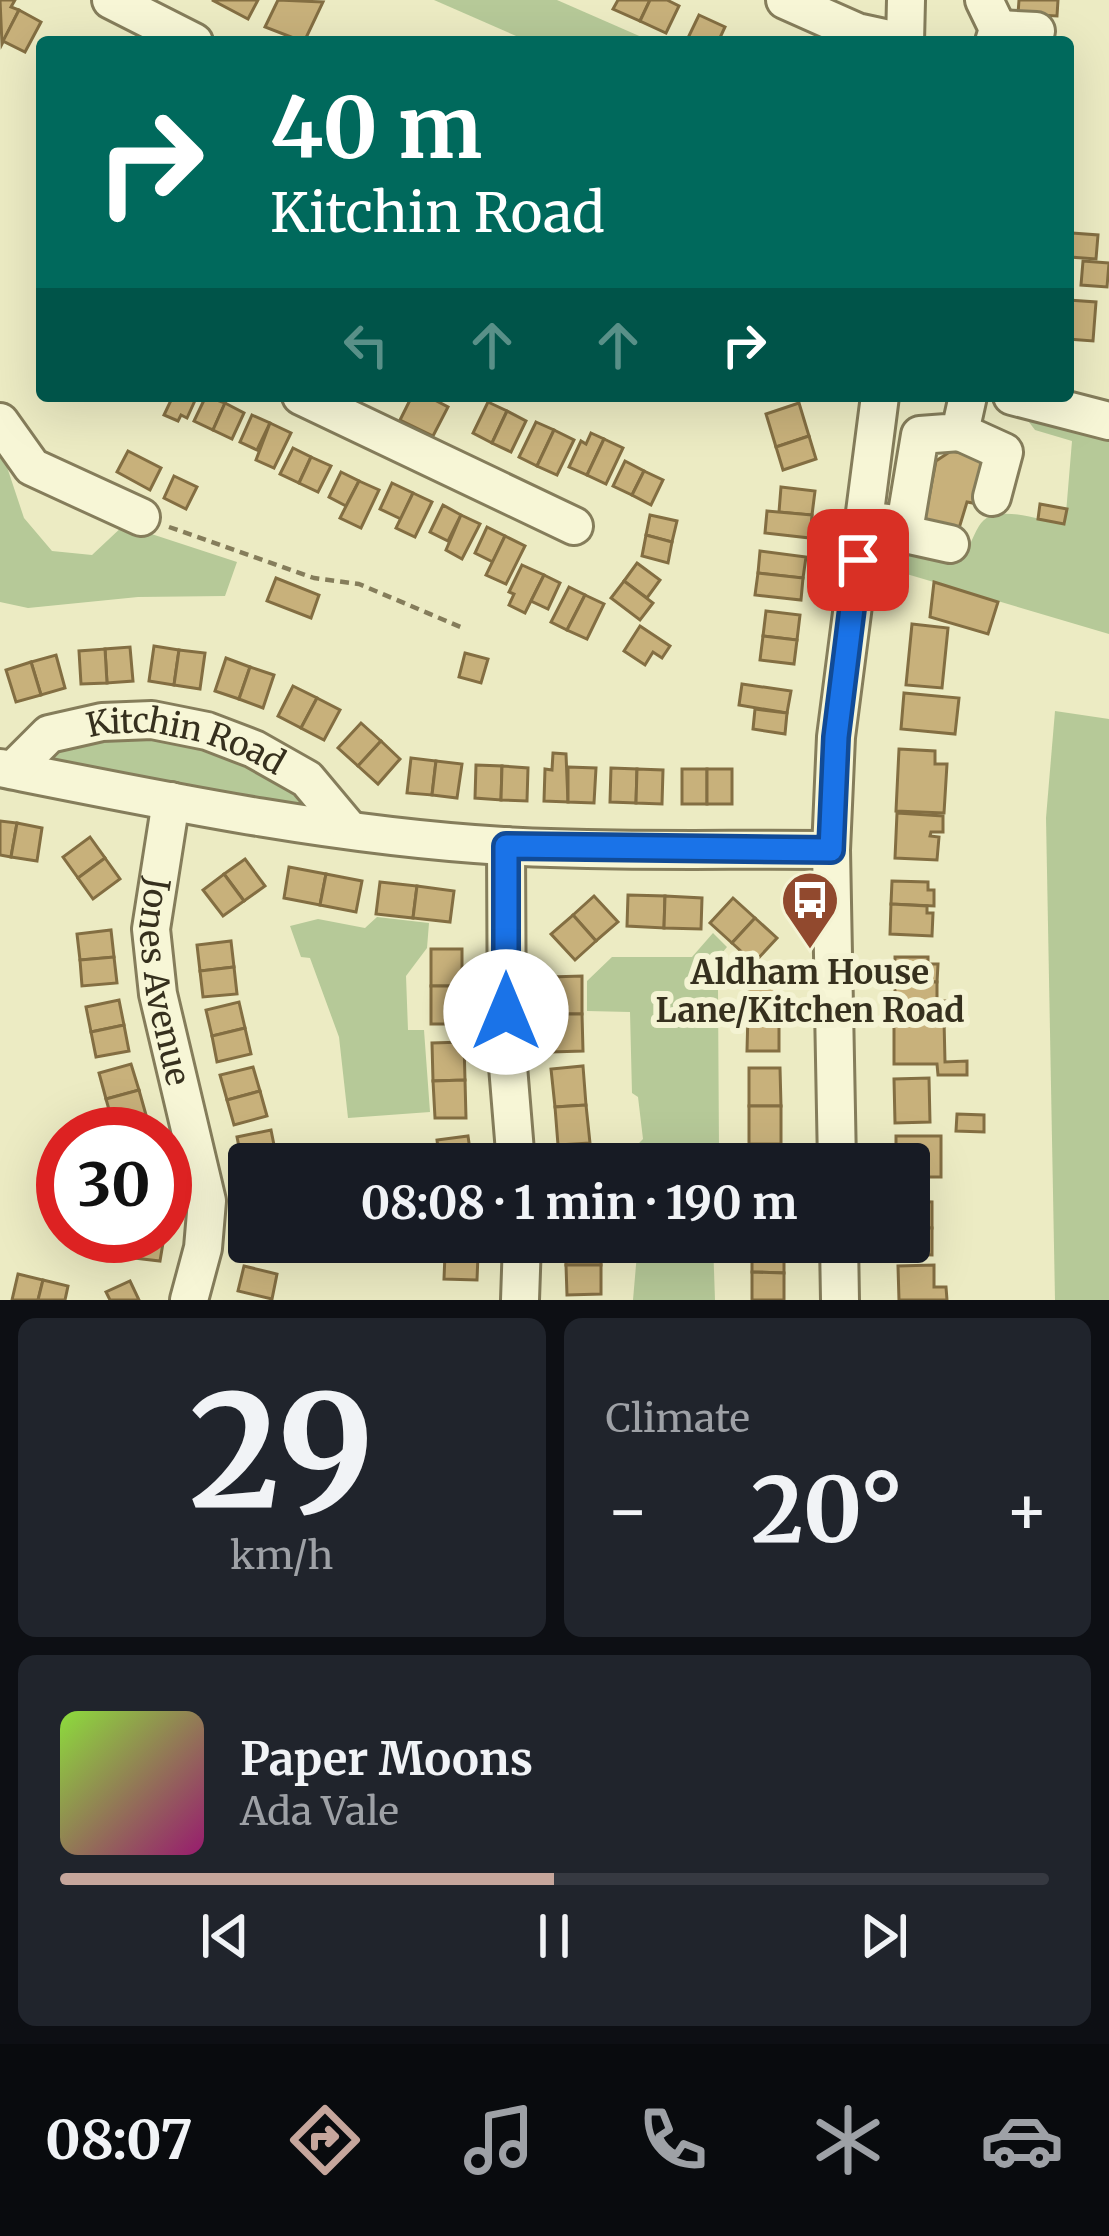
<!DOCTYPE html>
<meta charset="utf-8">
<style>
:root{--surface:#171b24;--page:#20242c;--text:#f1f3f6;--muted:#9ea1a6;--line:#363941;--accent:#c6a69c}
body{margin:0;font-family:Merriweather,serif;background:var(--page);color:var(--text);height:100vh;display:flex;flex-direction:column;font-size:45px;white-space:nowrap}
*{box-sizing:border-box;margin:0}
p{font-size:39px;color:var(--muted)}
.icon{flex:none;width:66px;height:66px;fill:none;stroke:currentColor;stroke-width:2;stroke-linecap:round;stroke-linejoin:round}
.map{position:relative;height:1300px;overflow:hidden}
.sheet{display:flex;flex-direction:column;gap:18px;padding:18px;background:#0d0f14;flex:1}
.sheet>*{flex:none}
.guide{position:absolute;left:36px;top:36px;width:1038px;height:366px;border-radius:12px;box-shadow:0 12px 48px #0002;background:#00695c;color:#fff;overflow:hidden}
.speed{position:absolute;left:36px;top:1107px;display:flex;gap:24px;font-size:60px;font-weight:700;text-align:center}
.speed>*{display:grid;place-content:center;width:156px;height:156px;border-radius:50%;background:var(--surface);box-shadow:0 12px 48px #0002;line-height:1}
.speed .limit{border:18px solid #d22;background:#fff;color:#111}
.pin{position:absolute;display:grid;place-items:center;width:102px;height:102px;color:#fff;margin:-51px;border-radius:24px;box-shadow:0 6px 18px #0006}
.me{position:absolute;width:132px;margin:-66px;rotate:0deg;stroke-linejoin:round;filter:drop-shadow(0 0 9px #0008)}
.turn{display:flex;align-items:center;gap:42px;height:252px;padding:0 36px;font-size:54px}
.turn .icon{width:156px;height:156px;stroke-width:2.5}
.turn b{display:block;font-size:84px;line-height:102px}
.lanes{display:flex;align-items:center;height:114px;padding:0 36px;background:#0003;justify-content:center;gap:60px;direction:ltr}
.lanes .off{opacity:.35}
.big{font-size:90px;font-weight:700;line-height:1.1}
.sheet .tile{flex:1;display:flex;flex-direction:column;justify-content:center;gap:18px;min-width:0;padding:0 42px;border-radius:18px;background:var(--page)}
.sheet .dial{align-items:center;gap:0}
.dial b{font-size:156px;line-height:1}
.song{display:flex;align-items:center;gap:36px}
.cover{width:144px;height:144px;border-radius:18px;background:linear-gradient(135deg,hsl(90 70% 55%),hsl(320 70% 35%))}
.played{height:12px;border-radius:6px;background:linear-gradient(90deg,var(--accent) 50%,var(--line) 50%)}
.keys{display:flex;justify-content:space-around;direction:ltr}
.heat{display:flex;justify-content:space-between;align-items:center;font-size:66px;direction:ltr}
.sheet .tiles{flex:1;display:grid;gap:18px;grid-template-columns:1fr 1fr}
.tile:last-child{grid-column:span 2}
.trip{position:absolute;left:228px;top:1143px;width:702px;height:120px;border-radius:12px;background:var(--surface);box-shadow:0 12px 48px #0002;font-weight:700;line-height:120px;text-align:center}
.menu{display:flex;height:192px;justify-content:space-around;align-items:center;background:#090b0e;color:var(--muted)}
.menu .icon{width:84px;height:84px}
.menu .selected{color:var(--accent)}
.menu b{font-size:54px;color:var(--text)}
.map>svg:first-child{display:block}
.green{fill:#b6c998}
.building{fill:#c8b17b;stroke:#836e42;stroke-width:3}
.lines{fill:none;stroke-linecap:round;stroke-linejoin:round}
.minor-casing{stroke:#857d5b;stroke-width:42}
.path{stroke:#857d5b;stroke-width:4.5;stroke-dasharray:9 6;stroke-linecap:butt}
.minor{stroke:#f7f6d6;stroke-width:36}
.route-casing{stroke:#114b97;stroke-width:30}
.route{stroke:#1a73e8;stroke-width:21}
.labels{text-anchor:middle;dominant-baseline:central;stroke-width:12;stroke-linejoin:round;paint-order:stroke}
.street-label{font-size:33px;fill:#36301e;stroke:#f4f3d3}
.poi-label{font-size:33px;font-weight:bold;fill:#36301e;stroke:#f4f3d3}
</style>
<div class="map">
<svg width="1109" height="1300" viewBox="0 0 1109 1300">
<rect width="100%" height="100%" fill="#ecebc3"/>
<g class="green">
<path d="M434 0H557L653 42H530Z"/>
<path d="M1026 418 1109 437V634L883 567 887 541 957 560C970 551 971 539 979 526 993 501 1041 521 1065 525L1072 441 1035 430Z"/>
<path d="M0 446 24 518 52 551 92 555 124 525 237 562 225 596 138 597 28 608 0 602Z"/>
<path d="M1055 711 1109 719V1300H1055L1046 818Z"/>
<path d="M107 733 205 743 305 797 300 805 289 807 56 768 46 756 54 744Z"/>
<path d="M377 917 429 923 427 948 406 976 408 1030H424L430 1112 348 1118 339 1037 310 958 301 957 290 926 318 919 365 928Z"/>
<path d="M713 933 727 947 706 972 718 989 719 1151 745 1150 746 1164H639L637 1145 643 1139 638 1097 632 1093 630 1012 587 1011V981L612 957H692Z"/>
<path d="M638 1242H713L715 1300H633Z"/>
</g>
<g class="building">
<path d="M0 0H15L11 7 19 10 2 44Z"/>
<path d="M212 0H258L248 19Z"/>
<path d="M278 0 323 2 304 42 265 27Z"/>
<path d="M618 0H650L640 21 613 9Z"/>
<path d="M650 0H667L679 6 666 33 640 21Z"/>
<path d="M1019 0H1058L1057 16 1018 14Z"/>
<path d="M19 10 41 22 25 52 3 41Z"/>
<path d="M699 15 725 27 718 42H686Z"/>
<path d="M1072 233 1098 235 1096 259 1070 257Z"/>
<path d="M1083 261 1109 263 1107 287 1081 285Z"/>
<path d="M1068 300 1096 302 1093 341 1068 339Z"/>
<path d="M173 396H197L187 418 181 415 178 421 164 415Z"/>
<path d="M206 396 225 403 213 430 194 421Z"/>
<path d="M412 396H427L448 407 433 436 400 420Z"/>
<path d="M488 402 507 411 492 443 473 433Z"/>
<path d="M225 403 244 413 232 439 213 430Z"/>
<path d="M799 403 809 436 776 447 766 414Z"/>
<path d="M507 411 526 421 511 452 492 443Z"/>
<path d="M252 415 270 423 257 450 240 442Z"/>
<path d="M536 422 554 430 537 466 519 457Z"/>
<path d="M270 423 291 433 274 468 256 460Z"/>
<path d="M554 430 574 440 557 475 537 466Z"/>
<path d="M591 433 604 439 587 475 569 467 581 441 586 444Z"/>
<path d="M809 436 816 459 783 470 776 447Z"/>
<path d="M604 439 623 448 606 484 587 475Z"/>
<path d="M293 448 311 457 299 483 280 474Z"/>
<path d="M128 451 161 468 150 490 117 472Z"/>
<path d="M951 451 987 458 978 504 967 502 957 535 923 528 936 461Z"/>
<path d="M311 457 331 466 318 492 299 483Z"/>
<path d="M625 461 644 471 632 495 613 486Z"/>
<path d="M644 471 663 480 651 505 632 495Z"/>
<path d="M341 472 359 481 346 506 329 497Z"/>
<path d="M174 476 197 487 186 509 164 498Z"/>
<path d="M359 481 379 490 361 528 340 518Z"/>
<path d="M392 483 413 493 401 519 380 509Z"/>
<path d="M781 487 815 491 812 515 779 512Z"/>
<path d="M413 493 432 502 415 537 396 528Z"/>
<path d="M1040 504 1067 509 1064 524 1038 519Z"/>
<path d="M443 505 461 515 448 541 430 532Z"/>
<path d="M767 511 812 515 810 538 765 533Z"/>
<path d="M461 515 480 524 462 559 446 550Z"/>
<path d="M650 515 677 521 672 542 646 535Z"/>
<path d="M487 527 505 536 493 562 475 553Z"/>
<path d="M646 535 672 542 668 563 642 556Z"/>
<path d="M505 536 525 546 506 584 486 575Z"/>
<path d="M760 551 806 557 803 578 758 573Z"/>
<path d="M637 563 660 580 647 598 624 581Z"/>
<path d="M522 565 544 575 525 613 509 605 514 594 509 592Z"/>
<path d="M758 573 803 578 801 600 755 595Z"/>
<path d="M544 575 560 583 548 609 531 601Z"/>
<path d="M276 578 319 595 311 618 267 601Z"/>
<path d="M624 581 653 603 640 620 611 598Z"/>
<path d="M934 582 998 602 988 634 930 617Z"/>
<path d="M569 587 585 595 567 630 551 622Z"/>
<path d="M585 595 604 604 587 639 567 630Z"/>
<path d="M766 611 800 615 797 640 763 636Z"/>
<path d="M912 624 948 628 942 688 906 685Z"/>
<path d="M640 626 670 646 662 658 653 652 645 665 624 651Z"/>
<path d="M763 636 797 640 794 664 760 660Z"/>
<path d="M154 646 179 650 174 685 149 681Z"/>
<path d="M130 647 133 681 107 683 105 649Z"/>
<path d="M105 649 107 683 81 684 79 651Z"/>
<path d="M179 650 205 653 200 689 174 685Z"/>
<path d="M465 653 488 659 481 683 459 677Z"/>
<path d="M56 655 65 688 41 695 31 662Z"/>
<path d="M226 658 250 667 239 699 215 691Z"/>
<path d="M31 662 41 695 16 702 6 670Z"/>
<path d="M250 667 274 675 263 708 239 699Z"/>
<path d="M742 684 791 691 787 713 739 705Z"/>
<path d="M293 686 317 698 301 728 278 716Z"/>
<path d="M904 693 959 698 955 734 901 729Z"/>
<path d="M317 698 340 710 324 740 301 728Z"/>
<path d="M755 709 787 713 785 734 753 729Z"/>
<path d="M361 723 381 741 358 766 338 748Z"/>
<path d="M381 741 400 759 378 784 358 766Z"/>
<path d="M899 749 935 751V764H947L944 813 896 811Z"/>
<path d="M553 753 566 754 568 802 544 801 545 769 552 770Z"/>
<path d="M411 758 436 761 432 795 407 793Z"/>
<path d="M436 761 462 764 457 798 432 795Z"/>
<path d="M476 765 502 766 501 800 475 798Z"/>
<path d="M502 766 528 768 527 801 501 800Z"/>
<path d="M568 767 596 768 594 803 568 802Z"/>
<path d="M611 768 637 769 636 803 610 802Z"/>
<path d="M637 769 663 770 662 804 636 803Z"/>
<rect x="682" y="769" width="25" height="35"/>
<rect x="707" y="769" width="25" height="35"/>
<path d="M897 813 943 816V832H931L930 836 939 837 937 860 895 858Z"/>
<path d="M0 821 17 823 11 857 0 855Z"/>
<path d="M17 823 42 828 37 861 11 857Z"/>
<path d="M90 837 105 858 78 878 63 857Z"/>
<path d="M105 858 120 879 93 899 78 878Z"/>
<path d="M245 859 265 886 244 901 224 874Z"/>
<path d="M289 867 326 874 320 905 284 898Z"/>
<path d="M224 874 244 901 223 916 203 890Z"/>
<path d="M326 874 362 881 356 912 320 905Z"/>
<path d="M892 881 928 882V890H934V906L891 904Z"/>
<path d="M380 882 417 886 413 918 376 914Z"/>
<path d="M417 886 454 891 450 922 413 918Z"/>
<path d="M628 895 665 896 664 928 627 926Z"/>
<path d="M594 896 618 922 596 941 573 915Z"/>
<path d="M665 896 702 898 701 929 664 928Z"/>
<path d="M733 898 755 918 732 943 710 923Z"/>
<path d="M891 904 927 906V913H933L932 936 890 934Z"/>
<path d="M573 915 596 941 575 960 551 934Z"/>
<path d="M755 918 777 938 754 963 732 943Z"/>
<path d="M111 930 114 957 80 960 77 934Z"/>
<path d="M231 941 234 967 200 971 197 945Z"/>
<rect x="431" y="949" width="31" height="37"/>
<path d="M114 957 117 983 82 986 80 960Z"/>
<path d="M895 957H928V964H938L937 982H895Z"/>
<path d="M234 967 237 994 203 997 200 971Z"/>
<path d="M582 976V1014H550V977Z"/>
<path d="M748 976H779V1014L748 1013Z"/>
<path d="M895 982H937V1001H950V1018H925V1010H895Z"/>
<rect x="431" y="986" width="31" height="38"/>
<path d="M119 1000 124 1025 91 1032 86 1007Z"/>
<path d="M239 1002 245 1028 212 1036 206 1010Z"/>
<path d="M748 1013 779 1014V1051H747Z"/>
<path d="M550 1014H582L583 1051 551 1052Z"/>
<path d="M944 1020 945 1062 967 1061V1075H938L937 1064H894V1021Z"/>
<path d="M124 1025 129 1051 96 1057 91 1032Z"/>
<path d="M245 1028 251 1054 217 1062 212 1036Z"/>
<path d="M464 1042 465 1080 433 1081 432 1043Z"/>
<path d="M131 1064 139 1090 106 1099 99 1073Z"/>
<path d="M583 1066 586 1105 555 1107 551 1069Z"/>
<path d="M253 1067 260 1091 227 1100 220 1075Z"/>
<path d="M749 1068H780L781 1106H749Z"/>
<path d="M929 1078 930 1122 895 1123 894 1079Z"/>
<path d="M465 1080 466 1118H435L433 1081Z"/>
<path d="M139 1090 146 1115 113 1124 106 1099Z"/>
<path d="M260 1091 267 1116 234 1125 227 1100Z"/>
<path d="M586 1105 590 1143 558 1145 555 1107Z"/>
<rect x="749" y="1106" width="32" height="38"/>
<path d="M957 1114 984 1115V1132L956 1131Z"/>
<path d="M271 1130 276 1155 242 1162 237 1137Z"/>
<path d="M468 1136 472 1164H440L437 1140Z"/>
<path d="M896 1136H941V1177H924V1191L909 1190V1164H896Z"/>
<path d="M909 1201 932 1202V1228H909Z"/>
<path d="M248 1227 249 1242H282L281 1255 247 1254Z"/>
<path d="M909 1228H932V1255L900 1254V1242H909Z"/>
<path d="M128 1236 164 1237 160 1261 125 1257Z"/>
<path d="M445 1242H478V1255L445 1254Z"/>
<rect x="566" y="1242" width="35" height="23"/>
<path d="M752 1242H784V1273L752 1272Z"/>
<path d="M445 1254 478 1255 477 1280 444 1279Z"/>
<path d="M566 1265H601V1294L567 1295Z"/>
<path d="M934 1265V1287H946L947 1300H899L898 1266Z"/>
<path d="M244 1266 277 1274 272 1299 238 1291Z"/>
<path d="M752 1272 784 1273V1300H752Z"/>
<path d="M18 1274 43 1280 38 1300H12Z"/>
<path d="M43 1280 68 1286 65 1300H38Z"/>
<path d="M130 1281 139 1300H110L106 1292Z"/>
</g>
<g class="lines">
<defs>
<g id="minor">
<path d="M111 0 194 42"/>
<path d="M785 0 857 32 903 42"/>
<path d="M984 0 998 29 994 42"/>
<path d="M998 29 1036 31"/>
<path d="M905 42 906 0"/>
<path d="M301 396 574 526"/>
<path d="M1012 396 1109 421"/>
<path d="M0 422 32 467 141 517"/>
<path d="M960 432 1004 452 992 497"/>
<path d="M864 520 905 525 920 435 960 432 968 396"/>
<path d="M905 525 914 536 950 544"/>
<path d="M0 768C165 801 334 836 503 846 612 852 722 849 831 850"/>
<path id="s1" d="M13 770 49 734 102 722 152 720 207 731 254 749 307 779 348 828"/>
<path id="s2" d="M171 801 151 929 158 994 207 1201 203 1248 189 1300"/>
<path d="M506 846 507 1054 516 1164"/>
<path d="M837 1164 831 850 836 737 880 396"/>
<path d="M839 1242 840 1300"/>
<path d="M520 1300 522 1242"/>
</g>
</defs>
<use href="#minor" class="minor-casing"/>
<path class="path" d="M169 527 314 578 359 584 463 628"/>
<use href="#minor" class="minor"/>
</g>
<g class="lines">
<defs>
<path id="route" d="M506 1012V846L831 850 836 737 858 560"/>
</defs>
<use href="#route" class="route-casing"/>
<use href="#route" class="route"/>
</g>
<defs>
<symbol id="bus-pin" viewBox="-11 -11 22 30"><path d="M0 17L-7.5 6A9.5 9.5 0 1 1 7.5 6Z" fill="#91492e" stroke="#f4f3d3"/><path d="M-5-6H5V4H4V6H2V4H-2V6H-4V4H-5ZM-3.5-4V0h7V-4ZM-3.5 1.2v1.5H-2V1.2ZM2 1.2v1.5H3.5V1.2Z" fill="#fff"/></symbol>
</defs>
<g fill-rule="evenodd">
<use href="#bus-pin" x="777" y="867" width="66" height="90"/>
</g>
<g class="labels">
<g class="street-label">
<text stroke="none"><textPath href="#s1" startOffset="192">Kitchin Road</textPath></text>
<text stroke="none"><textPath href="#s2" startOffset="183">Jones Avenue</textPath></text>
</g>
<g class="poi-label">
<text x="810" y="972">Aldham House<tspan x="810" dy="38">Lane/Kitchen Road</tspan></text>
</g>
</g>
</svg>
<div class="speed"><div class="limit">30</div></div>
<div class="pin" style="left:858px;top:560px;background:#d93025"><svg class="icon" aria-label="arrive" viewBox="0 0 24 24"><path d="M6 21V4h12l-3 4 3 4H6"/></svg></div>
<svg class="me" style="left:506px;top:1012px" viewBox="-20 -20 40 40"><circle r="19" fill="#fff"/><path d="M0-13L10 11 0 6-10 11z" fill="#1a73e8"/></svg>
<div class="trip">08:08 · 1 min · 190 m</div>
<div class="guide">
<div class="turn"><svg class="icon" aria-label="right" viewBox="0 0 24 24"><path d="M7 20v-9h11M14 6l5 5-5 5"/></svg><div><b>40 m</b>Kitchin Road</div></div>
<div class="lanes"><svg class="icon off" aria-label="left" viewBox="0 0 24 24"><path d="M17 20v-9H6M10 6l-5 5 5 5"/></svg><svg class="icon off" aria-label="ahead" viewBox="0 0 24 24"><path d="M12 20V5M6 11l6-6 6 6"/></svg><svg class="icon off" aria-label="ahead" viewBox="0 0 24 24"><path d="M12 20V5M6 11l6-6 6 6"/></svg><svg class="icon" aria-label="right" viewBox="0 0 24 24"><path d="M7 20v-9h11M14 6l5 5-5 5"/></svg></div>
</div>
</div>
<section class="sheet">
<div class="tiles">
<div class="tile dial"><b>29</b><p>km/h</p></div>
<div class="tile"><p>Climate</p>
<div class="heat"><a>−</a><b class="big">20°</b><a>+</a></div>
</div>
<div class="tile">
<div class="song"><i class="cover"></i><div><b>Paper Moons</b><p>Ada Vale</p></div></div>
<div class="played"></div>
<div class="keys"><svg class="icon" aria-label="previous" viewBox="0 0 24 24"><path d="M18 5L8 12l10 7zM5 5v14"/></svg><svg class="icon" aria-label="pause" viewBox="0 0 24 24"><path d="M8 5v14M16 5v14"/></svg><svg class="icon" aria-label="next" viewBox="0 0 24 24"><path d="M6 5l10 7-10 7zM19 5v14"/></svg></div>
</div>
</div>
</section>
<nav class="menu">
<b>08:07</b>
<svg class="icon selected" aria-label="directions" viewBox="0 0 24 24"><path d="M12 3l9 9-9 9-9-9zM9 14v-3h6M13 9l2 2-2 2"/></svg>
<svg class="icon" aria-label="music" viewBox="0 0 24 24"><path d="M9 18V5l10-2v13"/><circle cx="6" cy="18" r="3"/><circle cx="16" cy="16" r="3"/></svg>
<svg class="icon" aria-label="phone" viewBox="0 0 24 24"><path d="M5 4h4l2 5-3 2q2 4 5 5l2-3 5 2v4C11 20 4 13 5 4z"/></svg>
<svg class="icon" aria-label="climate" viewBox="0 0 24 24"><path d="M12 3v18M4 7l16 10M4 17L20 7"/></svg>
<svg class="icon" aria-label="car" viewBox="0 0 24 24"><path d="M5 17H2v-5l4-1 3-4h7l3 4 3 1v5h-3M9 17h6M6 11h13"/><circle cx="7" cy="17" r="2"/><circle cx="17" cy="17" r="2"/></svg>
</nav>
